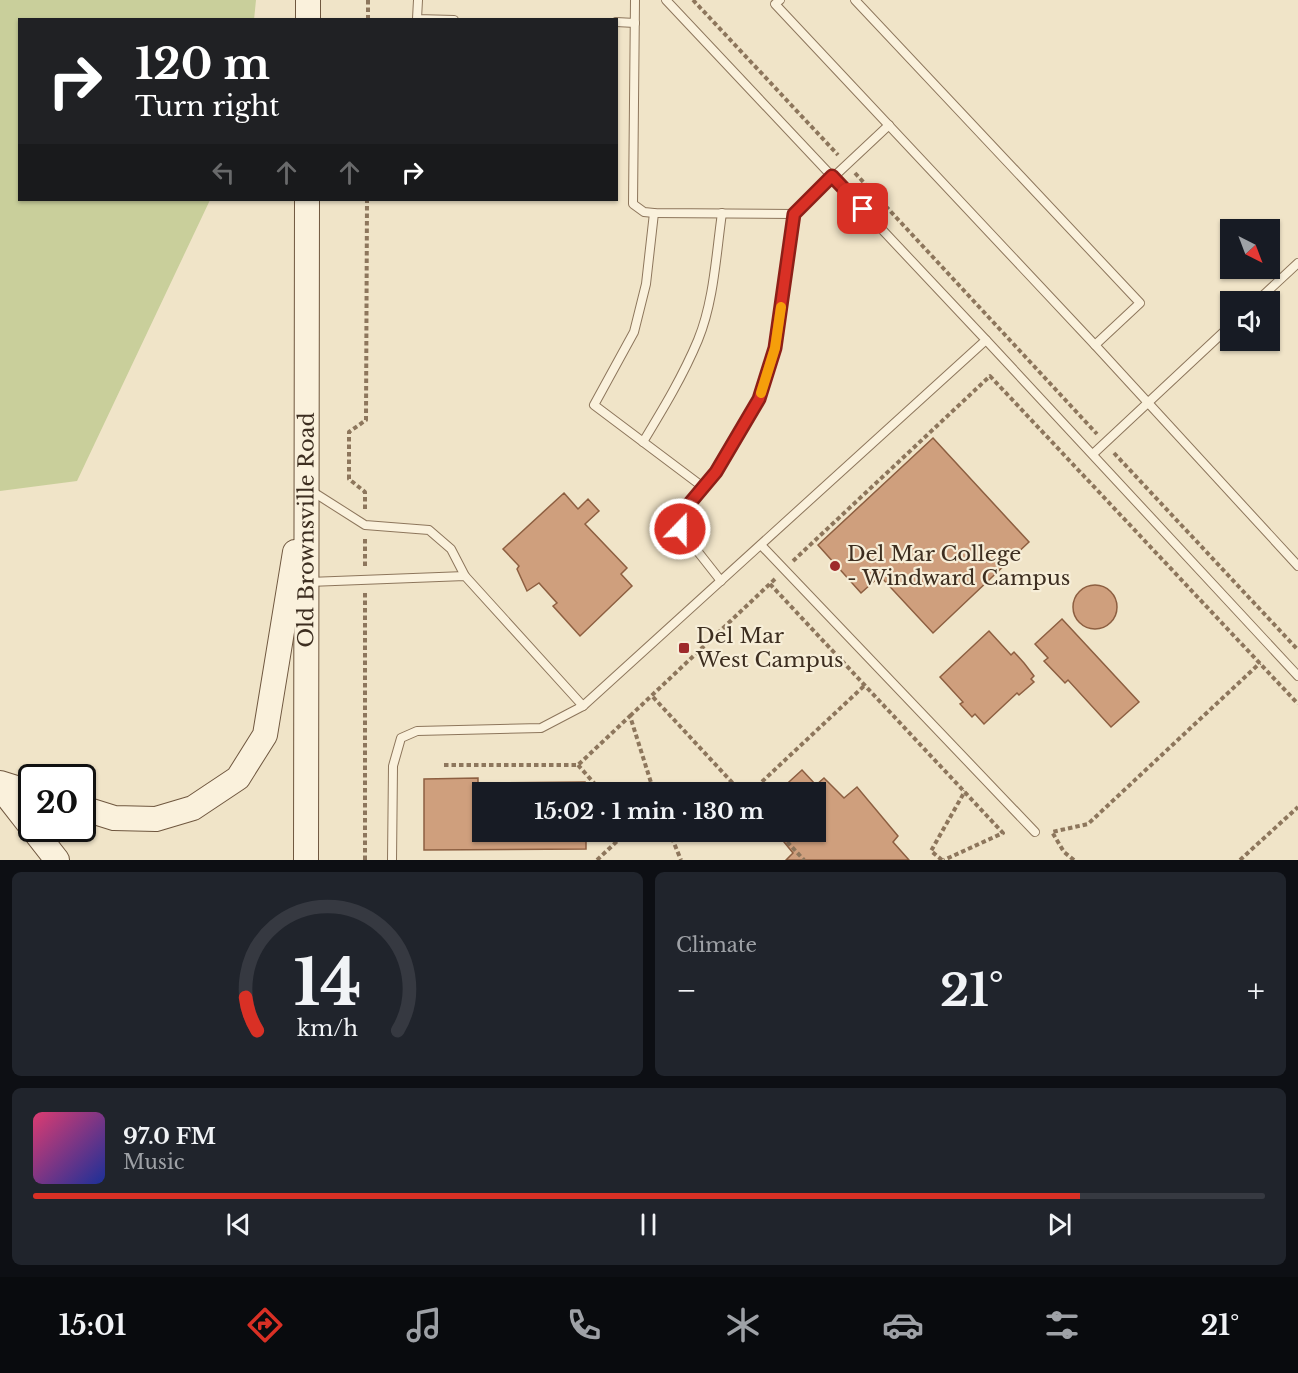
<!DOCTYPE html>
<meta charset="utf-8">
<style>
:root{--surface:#171b24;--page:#20242c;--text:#f1f3f6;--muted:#9ea1a6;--line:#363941;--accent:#d93025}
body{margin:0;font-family:"Libre Baskerville",serif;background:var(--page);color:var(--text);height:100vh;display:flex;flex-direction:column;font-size:22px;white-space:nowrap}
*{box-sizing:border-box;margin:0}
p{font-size:20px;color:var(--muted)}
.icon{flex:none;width:33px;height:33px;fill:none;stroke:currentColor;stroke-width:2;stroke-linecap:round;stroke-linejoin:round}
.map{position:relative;height:860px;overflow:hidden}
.panel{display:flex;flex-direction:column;gap:12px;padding:12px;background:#0d0f14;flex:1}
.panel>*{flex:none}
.hud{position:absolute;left:18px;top:18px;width:600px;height:183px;border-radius:0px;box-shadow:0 2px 4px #0004;background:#202124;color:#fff;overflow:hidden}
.needle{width:39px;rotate:138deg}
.controls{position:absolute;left:1220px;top:219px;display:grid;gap:12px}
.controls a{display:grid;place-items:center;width:60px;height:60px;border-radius:0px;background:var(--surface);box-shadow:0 2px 4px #0004;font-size:30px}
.speed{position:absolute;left:18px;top:764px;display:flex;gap:12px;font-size:30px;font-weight:700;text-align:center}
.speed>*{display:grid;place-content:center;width:78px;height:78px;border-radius:50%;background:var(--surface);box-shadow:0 2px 4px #0004;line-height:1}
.speed .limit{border:3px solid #111;border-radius:9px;background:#fff;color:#111}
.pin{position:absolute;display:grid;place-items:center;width:51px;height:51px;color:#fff;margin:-26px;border-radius:12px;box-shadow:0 3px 9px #0006}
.me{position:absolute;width:66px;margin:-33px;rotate:22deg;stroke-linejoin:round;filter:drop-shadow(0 0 4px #0008)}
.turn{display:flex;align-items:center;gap:21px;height:126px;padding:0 18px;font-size:27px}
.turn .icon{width:78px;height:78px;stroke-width:2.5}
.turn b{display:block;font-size:42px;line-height:51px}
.lanes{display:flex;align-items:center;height:57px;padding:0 18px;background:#0003;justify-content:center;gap:30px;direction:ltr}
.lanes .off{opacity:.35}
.big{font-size:45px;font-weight:800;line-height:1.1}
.panel .tile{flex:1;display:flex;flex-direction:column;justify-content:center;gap:9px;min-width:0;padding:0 21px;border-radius:9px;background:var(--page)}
.panel .dial{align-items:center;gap:0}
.dial svg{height:156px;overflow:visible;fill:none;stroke:var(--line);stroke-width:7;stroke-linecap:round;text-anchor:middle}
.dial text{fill:var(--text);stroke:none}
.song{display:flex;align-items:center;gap:18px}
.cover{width:72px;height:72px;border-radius:9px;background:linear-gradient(135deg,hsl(340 70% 55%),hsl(230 70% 35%))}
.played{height:6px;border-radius:3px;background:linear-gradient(90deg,var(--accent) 85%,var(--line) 85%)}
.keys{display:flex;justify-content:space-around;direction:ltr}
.heat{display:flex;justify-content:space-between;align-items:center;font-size:33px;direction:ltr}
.panel .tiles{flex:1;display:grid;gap:12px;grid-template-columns:1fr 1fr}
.tile:last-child{grid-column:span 2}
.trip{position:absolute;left:472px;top:782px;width:354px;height:60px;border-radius:0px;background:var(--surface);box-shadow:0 2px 4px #0004;font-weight:800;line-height:60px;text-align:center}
.dock{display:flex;height:96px;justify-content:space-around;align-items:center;background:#090b0e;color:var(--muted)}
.dock .icon{width:42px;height:42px}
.dock .active{color:var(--accent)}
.dock b{font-size:27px;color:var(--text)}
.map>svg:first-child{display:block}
.green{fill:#c9cf9b}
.building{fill:#cf9f7d;stroke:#8d5f41;stroke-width:1.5}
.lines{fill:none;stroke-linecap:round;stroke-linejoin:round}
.lane-casing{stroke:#8d765c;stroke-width:10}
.secondary-casing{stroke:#6f573f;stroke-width:26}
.path{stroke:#8d765c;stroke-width:4;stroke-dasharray:4.5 3;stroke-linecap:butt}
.lane{stroke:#faf1dc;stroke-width:8}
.secondary{stroke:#faf1dc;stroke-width:24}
.route-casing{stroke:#8d1f18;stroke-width:15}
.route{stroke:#d93025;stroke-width:10}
.slow{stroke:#f59e0b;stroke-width:10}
.poi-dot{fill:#9e2a2b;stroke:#f7eed8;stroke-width:2}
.labels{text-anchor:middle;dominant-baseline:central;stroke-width:4.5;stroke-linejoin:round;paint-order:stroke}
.street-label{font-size:21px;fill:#3d2e20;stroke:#f7eed8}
.poi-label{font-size:21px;fill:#3d2e20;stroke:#f7eed8;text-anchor:start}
</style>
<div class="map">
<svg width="1298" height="860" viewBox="0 0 1298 860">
<rect width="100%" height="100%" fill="#f0e4c8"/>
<path class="green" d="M0 0H256L254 20H20V200H210L77 481 0 491Z"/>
<g class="building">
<path d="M933 438 1029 542 933 633 880 576 861 593 818 545Z"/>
<path d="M564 493 578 509 588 499 599 511 585 524 627 568 621 574 632 586 580 636 553 606 557 603 539 583 527 591 517 569 519 566 503 549Z"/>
<circle cx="1095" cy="607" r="22"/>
<path d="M1062 619 1139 702 1111 727 1068 680 1065 683 1044 661 1048 658 1035 644Z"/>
<path d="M989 631 1011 655 1014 652 1024 663 1034 676 1031 679 1034 682 1019 695 1017 693 984 724 975 714 972 717 960 704 963 702 940 677Z"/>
<path d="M802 770 816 785 824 778 844 798 857 787 898 836 893 842 909 860H786L793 853 775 831H816V792H778Z"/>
<path d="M478 778V783L585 782V792H483V831H586V849L424 850V779Z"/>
</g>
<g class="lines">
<defs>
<g id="lane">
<path d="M418 0 417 19 454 20"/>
<path d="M635 0 633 204 644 212 654 213 794 214"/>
<path d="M780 0 775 4 1095 345 1298 566"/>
<path d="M855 0 1140 303 1095 345"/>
<path d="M616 22 635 23"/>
<path d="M654 213 646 284 634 332 594 405 703 487"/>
<path d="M1256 302 1298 263"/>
<path d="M986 340 1298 676"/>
<path d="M643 442C663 409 683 376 698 340 714 301 716 255 722 213"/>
<path d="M1093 454 1230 326"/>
<path d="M310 490 365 525 429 530 451 549 465 576"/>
<path d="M761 545 1035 832"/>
<path d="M721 581 680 529 681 519 690 503 716 472 759 399 775 348 794 214 889 125"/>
<path d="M309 582 465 576 583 706 986 340 666 0"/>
<path d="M392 860 393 766 401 738 417 731 541 728 583 706"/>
</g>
<g id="secondary">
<path d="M308 20V0"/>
<path d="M0 783 32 793"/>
<path d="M0 787 32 828"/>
<path d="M82 808 114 818 156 819 193 808 238 778 265 735 295 552"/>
<path d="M32 828 57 860"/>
<path id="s1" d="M306 860 307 200"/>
</g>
</defs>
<use href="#lane" class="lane-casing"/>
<use href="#secondary" class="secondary-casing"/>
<g class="path">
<path d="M368 0V20"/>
<path d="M693 0 838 155"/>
<path d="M855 173 1097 434"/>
<path d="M1114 453 1298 650"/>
<path d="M365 509V492L349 479V432L366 420 367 200"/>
<path d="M793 561 990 376 1298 704"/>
<path d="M365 566V538"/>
<path d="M770 584 1003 833 944 860"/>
<path d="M653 697 741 792"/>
<path d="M630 716 775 579"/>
<path d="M444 765H578L630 716 654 792"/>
<path d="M578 765 602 792"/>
<path d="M751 792 865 685"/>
<path d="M669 831 681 860"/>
<path d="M777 831 804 860"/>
<path d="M365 860V592"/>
<path d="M597 860 628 831"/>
<path d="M942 860 931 851 965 791"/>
<path d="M1074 860 1064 852 1052 832 1088 824 1260 663"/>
<path d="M1240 860 1298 807"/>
</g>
<use href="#lane" class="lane"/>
<use href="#secondary" class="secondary"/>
</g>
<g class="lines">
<defs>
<path id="route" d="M680 529 681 519 690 503 716 472 759 399 775 348 794 214 832 176 863 209"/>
</defs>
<use href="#route" class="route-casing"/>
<use href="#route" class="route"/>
<path class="slow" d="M761 393 775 348 781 307"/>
</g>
<g class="poi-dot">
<circle cx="835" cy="566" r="6"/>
<rect x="678" y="642" width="12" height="12" rx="3"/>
</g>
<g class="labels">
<g class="street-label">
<text stroke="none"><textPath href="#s1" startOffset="330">Old Brownsville Road</textPath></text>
</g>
<g class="poi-label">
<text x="847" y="554">Del Mar College<tspan x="847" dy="24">- Windward Campus</tspan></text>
<text x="696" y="636">Del Mar<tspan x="696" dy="24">West Campus</tspan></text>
</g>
</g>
</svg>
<div class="controls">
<a><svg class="needle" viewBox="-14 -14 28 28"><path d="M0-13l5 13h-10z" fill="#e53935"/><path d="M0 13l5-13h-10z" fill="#9ea1a6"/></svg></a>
<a><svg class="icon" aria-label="sound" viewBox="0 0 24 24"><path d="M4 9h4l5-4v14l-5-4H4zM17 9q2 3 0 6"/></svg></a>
</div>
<div class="speed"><div class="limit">20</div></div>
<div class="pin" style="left:863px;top:209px;background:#d93025"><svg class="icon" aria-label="arrive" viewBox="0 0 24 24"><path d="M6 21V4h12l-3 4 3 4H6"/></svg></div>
<svg class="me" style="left:680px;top:529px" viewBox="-20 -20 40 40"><circle r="17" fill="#d93025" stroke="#fff" stroke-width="3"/><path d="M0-11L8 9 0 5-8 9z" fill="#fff"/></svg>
<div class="trip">15:02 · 1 min · 130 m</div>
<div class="hud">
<div class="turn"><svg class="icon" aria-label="right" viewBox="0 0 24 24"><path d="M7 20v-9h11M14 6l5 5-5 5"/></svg><div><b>120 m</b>Turn right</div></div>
<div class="lanes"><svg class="icon off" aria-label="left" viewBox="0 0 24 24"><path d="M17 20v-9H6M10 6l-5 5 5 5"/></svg><svg class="icon off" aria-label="ahead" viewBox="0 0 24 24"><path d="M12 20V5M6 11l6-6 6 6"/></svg><svg class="icon off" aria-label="ahead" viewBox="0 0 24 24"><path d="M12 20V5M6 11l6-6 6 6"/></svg><svg class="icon" aria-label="right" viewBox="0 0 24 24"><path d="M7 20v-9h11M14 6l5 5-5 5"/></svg></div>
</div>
</div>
<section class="panel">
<div class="tiles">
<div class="tile dial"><svg viewBox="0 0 100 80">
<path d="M14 69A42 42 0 1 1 86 69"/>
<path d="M14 69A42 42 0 0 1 8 52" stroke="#d93025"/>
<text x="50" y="56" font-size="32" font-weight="700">14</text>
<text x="50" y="72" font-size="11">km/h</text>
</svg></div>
<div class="tile"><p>Climate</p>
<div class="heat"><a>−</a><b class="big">21°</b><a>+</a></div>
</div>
<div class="tile">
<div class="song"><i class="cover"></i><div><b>97.0 FM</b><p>Music</p></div></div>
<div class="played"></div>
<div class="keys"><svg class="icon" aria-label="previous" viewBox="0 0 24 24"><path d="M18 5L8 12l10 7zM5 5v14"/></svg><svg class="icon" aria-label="pause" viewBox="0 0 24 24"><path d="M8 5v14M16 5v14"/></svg><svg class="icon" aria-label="next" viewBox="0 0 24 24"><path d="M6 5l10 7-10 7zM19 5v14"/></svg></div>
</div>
</div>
</section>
<nav class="dock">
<b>15:01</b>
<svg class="icon active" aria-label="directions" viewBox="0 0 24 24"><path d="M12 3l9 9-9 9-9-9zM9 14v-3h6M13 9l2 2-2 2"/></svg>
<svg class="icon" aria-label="music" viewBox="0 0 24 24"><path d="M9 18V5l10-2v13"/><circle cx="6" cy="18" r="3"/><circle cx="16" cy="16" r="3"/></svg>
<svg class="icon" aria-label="phone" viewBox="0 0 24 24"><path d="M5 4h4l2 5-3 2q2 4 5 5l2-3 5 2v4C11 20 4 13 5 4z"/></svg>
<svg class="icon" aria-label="climate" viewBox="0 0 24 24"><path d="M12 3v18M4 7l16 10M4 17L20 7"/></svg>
<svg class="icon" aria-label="car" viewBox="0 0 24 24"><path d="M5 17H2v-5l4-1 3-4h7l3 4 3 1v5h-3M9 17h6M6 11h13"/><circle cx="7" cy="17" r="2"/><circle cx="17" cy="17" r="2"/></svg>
<svg class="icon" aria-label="filters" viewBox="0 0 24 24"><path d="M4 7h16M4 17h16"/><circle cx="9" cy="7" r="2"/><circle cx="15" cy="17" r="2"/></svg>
<b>21°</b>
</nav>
